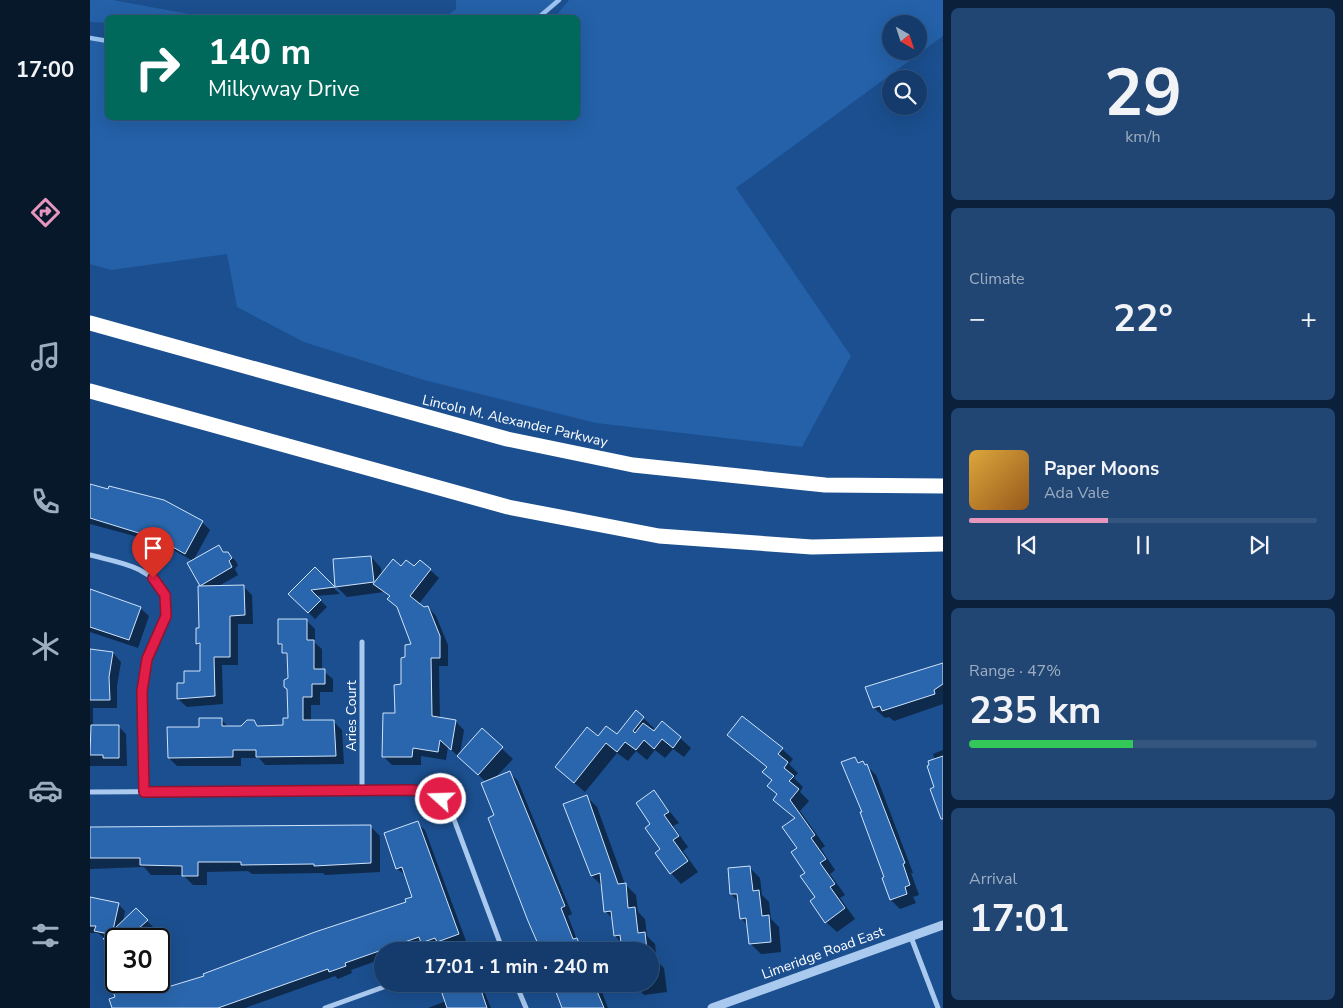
<!DOCTYPE html>
<meta charset="utf-8">
<style>
:root{--surface:#143b6b;--page:#214673;--text:#f1f3f6;--muted:#9dadc1;--line:#33557e;--accent:#e797bd}
body{margin:0;font-family:"Nunito Sans",sans-serif;background:var(--page);color:var(--text);height:100vh;display:flex;flex-direction:column;font-size:19px;white-space:nowrap}
*{box-sizing:border-box;margin:0}
p{font-size:16px;color:var(--muted)}
.icon{flex:none;width:28px;height:28px;fill:none;stroke:currentColor;stroke-width:2;stroke-linecap:round;stroke-linejoin:round}
.map{position:relative;flex:1;overflow:hidden}
.sheet{display:flex;flex-direction:column;gap:8px;padding:8px;background:#0b203b;width:400px}
.sheet>*{flex:none}
.top-card{position:absolute;left:15px;top:15px;width:475px;height:105px;border-radius:8px;box-shadow:0 5px 20px #0002,0 0 0 1px var(--line);background:#00695c;color:#fff;overflow:hidden}
.needle{width:32px;rotate:141deg}
.buttons{position:absolute;left:792px;top:15px;display:grid;gap:10px}
.buttons a{display:grid;place-items:center;width:45px;height:45px;border-radius:50%;background:var(--surface);box-shadow:0 5px 20px #0002,0 0 0 1px var(--line);font-size:25px}
.speed{position:absolute;left:15px;top:928px;display:flex;gap:10px;font-size:25px;font-weight:700;text-align:center}
.speed>*{display:grid;place-content:center;width:65px;height:65px;border-radius:50%;background:var(--surface);box-shadow:0 5px 20px #0002,0 0 0 1px var(--line);line-height:1}
.speed .limit{border:2px solid #111;border-radius:8px;background:#fff;color:#111}
.pin{position:absolute;display:grid;place-items:center;width:42px;height:42px;color:#fff;margin:-51px -21px;border-radius:50% 50% 50% 0;rotate:-45deg;box-shadow:0 0 5px #0007}
.pin .icon{rotate:45deg}
.me{position:absolute;width:55px;margin:-28px;rotate:290deg;stroke-linejoin:round;filter:drop-shadow(0 0 4px #0008)}
.turn{display:flex;align-items:center;gap:18px;height:105px;padding:0 20px;font-size:22px}
.turn .icon{width:65px;height:65px;stroke-width:2.5}
.turn b{display:block;font-size:35px;line-height:42px}
.big{font-size:38px;font-weight:700;line-height:1.1}
.sheet .card{flex:1;display:flex;flex-direction:column;justify-content:center;gap:8px;min-width:0;padding:0 18px;border-radius:8px;background:var(--page)}
.sheet .dial{align-items:center;gap:0}
.dial b{font-size:65px;line-height:1}
.song{display:flex;align-items:center;gap:15px}
.cover{width:60px;height:60px;border-radius:8px;background:linear-gradient(135deg,hsl(40 70% 55%),hsl(30 70% 35%))}
.played{height:5px;border-radius:2px;background:linear-gradient(90deg,var(--accent) 40%,var(--line) 40%)}
.keys{display:flex;justify-content:space-around;direction:ltr}
.heat{display:flex;justify-content:space-between;align-items:center;font-size:28px;direction:ltr}
.charge{height:8px;border-radius:4px;background:linear-gradient(90deg,#34c759 47%,var(--line) 0)}
.trip{position:absolute;left:284px;top:942px;width:285px;height:50px;border-radius:25px;background:var(--surface);box-shadow:0 5px 20px #0002,0 0 0 1px var(--line);font-weight:700;line-height:50px;text-align:center}
main{display:flex;flex:1;min-height:0}
.tabs{display:flex;flex-direction:column;width:90px;justify-content:space-around;align-items:center;background:#08182b;color:var(--muted)}
.tabs .icon{width:35px;height:35px}
.tabs .active{color:var(--accent)}
.tabs b{font-size:22px;color:var(--text)}
.map>svg:first-child{display:block}
.green{fill:#2461a8;fill-rule:evenodd}
.shadow{fill:#0007}
.lines{fill:none;stroke-linecap:round;stroke-linejoin:round}
.stream{stroke:#9cc4f0;stroke-width:4.5}
.building{fill:#2a66ad;stroke:#cfe3fa}
.minor{stroke:#a9c9ee;stroke-width:5}
.tertiary{stroke:#a9c9ee;stroke-width:9}
.motorway{stroke:#fff;stroke-width:15}
.route-casing{stroke:#92132f;stroke-width:12}
.route{stroke:#e11d48;stroke-width:9}
.labels{text-anchor:middle;dominant-baseline:central;stroke-width:5;stroke-linejoin:round;paint-order:stroke}
.street-label{font-size:14px;fill:#fff;stroke:#1b4f8f}
</style>
<main>
<nav class="tabs">
<b>17:00</b>
<svg class="icon active" aria-label="directions" viewBox="0 0 24 24"><path d="M12 3l9 9-9 9-9-9zM9 14v-3h6M13 9l2 2-2 2"/></svg>
<svg class="icon" aria-label="music" viewBox="0 0 24 24"><path d="M9 18V5l10-2v13"/><circle cx="6" cy="18" r="3"/><circle cx="16" cy="16" r="3"/></svg>
<svg class="icon" aria-label="phone" viewBox="0 0 24 24"><path d="M5 4h4l2 5-3 2q2 4 5 5l2-3 5 2v4C11 20 4 13 5 4z"/></svg>
<svg class="icon" aria-label="climate" viewBox="0 0 24 24"><path d="M12 3v18M4 7l16 10M4 17L20 7"/></svg>
<svg class="icon" aria-label="car" viewBox="0 0 24 24"><path d="M5 17H2v-5l4-1 3-4h7l3 4 3 1v5h-3M9 17h6M6 11h13"/><circle cx="7" cy="17" r="2"/><circle cx="17" cy="17" r="2"/></svg>
<svg class="icon" aria-label="filters" viewBox="0 0 24 24"><path d="M4 7h16M4 17h16"/><circle cx="9" cy="7" r="2"/><circle cx="15" cy="17" r="2"/></svg>
</nav>
<div class="map">
<svg width="853" height="1008" viewBox="0 0 853 1008">
<rect width="100%" height="100%" fill="#1b4f8f"/>
<g class="green">
<path d="M0 0H23L115 17 18 18 17 23 0 22Z"/>
<path d="M366 0H469L448 17H355L366 9Z"/>
<path d="M479 0H853V36L646 188 761 356 712 447 506 423 334 380 214 342 147 307 137 254 21 270 0 264V38L17 41 18 118H189L194 121 252 118H488V18L465 17ZM801 24H829V51H801Z"/>
</g>
<g class="shadow">
<path d="M0 485 112 522 120 530 103 561 60 537 59 540 0 524Z"/>
<path d="M129 547 145 560 148 565 145 569 148 575 127 587 153 586 162 595 163 624H148V665H132L133 704 97 707 88 699 95 685 111 672V647L107 643 111 629 113 588 111 585Z"/>
<path d="M281 557 291 568 292 575 312 567 324 568 340 570 349 578 328 605 333 609 338 607 346 616 358 645V666H349L350 719 365 721 374 730 370 754 392 730 423 759 404 779 420 773 428 781 482 914 478 916 487 940 496 951H452L400 818 406 816 396 782 358 747 356 760 331 756V765H302L293 756 306 714 316 659 322 646 309 609 300 597 294 592 257 597 247 587 244 560Z"/>
<path d="M225 569 250 594 226 596 237 607 225 619 200 594Z"/>
<path d="M0 591 50 608 59 616 48 648 0 632Z"/>
<path d="M216 620 225 629V643L232 649V670L243 679V692H230V705H221V721H243L252 730 254 764 175 765 169 758H151V766H87L79 758 110 728 131 719 139 728 152 727 164 721 169 727 194 726 199 720 198 657 189 643Z"/>
<path d="M0 650 23 653 31 662 27 686V708H3V726H28L36 734 37 766H0Z"/>
<path d="M853 664V704L804 721 799 717 795 718 784 708 821 676Z"/>
<path d="M553 718 564 728 562 731 590 738 601 748 594 757 583 749 575 758 565 750 557 760 546 751 538 761 527 753 495 792 466 767 508 737 527 736Z"/>
<path d="M639 735 692 749 703 759 699 764 708 773 704 778 713 787 710 792 719 801 710 811 735 846 731 849 745 870 740 874 755 895 750 898 765 919 747 932 736 922 717 873 709 848 706 819 684 800 688 795 679 786 683 781 674 772 678 768Z"/>
<path d="M853 750V820L842 789 844 783 845 760 843 754Z"/>
<path d="M765 758 770 763 773 762 786 775 823 873H821L829 895 823 897 826 903 810 909 801 900 773 812Z"/>
<path d="M564 792 589 823 583 826 598 847 593 851 608 872 591 884 581 873 572 849Z"/>
<path d="M496 796 507 807 535 884 546 895 548 912 555 919 557 936 565 944 567 961 574 968 577 992 554 995 544 984H560V951H533L532 943 525 936 523 919 515 911 512 886 502 876Z"/>
<path d="M327 823 335 830 376 941 355 949 352 945 339 950 334 944 314 951H292V959L261 970 262 973 248 979 245 976 155 1008H24L30 981H58L62 993 115 977 318 903 324 898 316 875 307 869 295 833Z"/>
<path d="M280 826 290 836V872L235 875 233 873 162 874 158 871 117 872V885H103L93 875H61L54 867 0 869V829Z"/>
<path d="M659 867 670 878 672 895 679 902 681 919 689 927 691 952 671 954 660 943 658 926 651 918 649 902 641 894Z"/>
<path d="M0 899 28 904 35 911 33 922 46 910 64 928 54 937 26 940 13 937 8 933H0Z"/>
<path d="M373 984H391L401 1008H338L356 1001 353 991Z"/>
<path d="M464 984H509L518 1008H474Z"/>
</g>
<g class="lines">
<g class="stream">
<path d="M448 18 469 0"/>
<path d="M0 38 18 41"/>
</g>
</g>
<g class="building">
<path d="M0 484 18 489 19 486 74 500 113 521 95 554 53 530 52 534 0 518Z"/>
<path d="M129 545 133 552H138L142 558 139 561 142 567 110 586 97 563Z"/>
<path d="M281 556 284 582 245 587 243 559Z"/>
<path d="M303 559 311 566 316 560 324 566 330 560 341 569 320 596 334 607 338 606 350 636V658H341L342 716 366 720 361 750 350 740 348 752 323 748 322 757H292L293 713H305L304 685 311 684V658L315 657V645L321 644 307 607 297 599 300 596 283 584Z"/>
<path d="M225 567 245 587 221 590 231 600 218 613 198 594Z"/>
<path d="M154 585 155 615 140 616V657H124L125 696 87 699V683H94V671H110V643L106 644V628H109L108 586Z"/>
<path d="M0 589 51 607 39 640 0 627Z"/>
<path d="M188 619H217V640H224V669H235V684H222V697H213V720H244L246 756 166 757V750H143V757L78 758 77 727H109V718H132V726H151L157 720H164L167 726 193 725V718H198L197 689 194 687V680L198 678 197 653H192V644H188Z"/>
<path d="M0 649 23 652 19 677 20 700H0Z"/>
<path d="M853 663V684L844 690 845 694 792 711 790 706 783 708 775 687Z"/>
<path d="M546 710 554 717 543 731 545 733 553 723 564 731 572 721 591 737 583 748 572 739 564 749 554 740 546 750 535 742 527 752 516 743 484 783 465 767 497 727 508 736 516 726 527 734Z"/>
<path d="M652 716 693 748 688 754 698 762 694 768 704 776 699 781 709 789 700 800 725 835 721 838 736 859 730 863 745 884 740 887 755 908 735 923 720 901 725 897 710 876 715 873 701 852 707 848 692 827 705 818 683 800 687 794 677 786 682 780 672 772 677 767 637 735Z"/>
<path d="M1 725H29V758H13V755H0Z"/>
<path d="M392 728 413 747 388 775 367 756Z"/>
<path d="M853 756V819H851L840 789 844 787 837 766 839 765 838 761Z"/>
<path d="M765 757 768 763 773 761 775 765 777 764 815 863 813 864 820 885 815 887 817 894 800 900 792 878 794 877 770 812H772L751 762Z"/>
<path d="M420 771 475 906 471 908 483 939 487 938 492 951H451L438 921 398 818 404 815 391 783Z"/>
<path d="M564 790 579 812 574 815 589 836 583 840 598 861 580 874 565 853 570 849 555 828 560 824 546 803Z"/>
<path d="M497 795 528 884 536 883 538 908 545 907 548 933 555 932 557 951H532L530 935 524 936 521 911 514 912 510 873 501 876 473 804Z"/>
<path d="M328 821 369 934 347 942 345 938 331 943 329 937 255 963 256 966 239 972 238 969 128 1008H22L19 999 25 997 21 984 29 981H54L58 993 114 976 113 974 225 932 316 902 315 899 322 897 312 867 306 869 294 833Z"/>
<path d="M281 825V863L224 866V864L151 865V862H108V876H92V866L50 865V858H0V827Z"/>
<path d="M660 866 663 891 669 890 672 916 679 915 681 942 659 944 656 918 650 919 647 894H640L638 868Z"/>
<path d="M0 897 29 903 23 930 46 908 58 920 48 929 58 939H13L19 934 4 931 6 926H0Z"/>
<path d="M370 984H389L397 1008H357L351 990Z"/>
<path d="M463 984H504L514 1008H472Z"/>
</g>
<g class="lines">
<g class="minor">
<path d="M0 555C26 562 63 566 74 595 83 617 62 639 57 659 46 701 53 750 53 793"/>
<path d="M272 790V642"/>
<path d="M0 792 322 790 343 793 359 806 413 951"/>
<path d="M821 937 848 1008"/>
<path d="M391 951 410 944"/>
<path d="M426 984 436 1008"/>
<path d="M235 1008 302 984"/>
</g>
<path class="tertiary" d="M622 1008 853 925"/>
<g class="motorway">
<path d="M0 323 417 439 543 465 735 485 853 486"/>
<path d="M0 391 418 507 569 536 722 547 853 544"/>
</g>
</g>
<g class="lines">
<defs>
<path id="route" d="M63 578 75 595 76 616 57 659 52 691 54 792 322 790 343 793 351 799"/>
</defs>
<use href="#route" class="route-casing"/>
<use href="#route" class="route"/>
</g>
<g class="labels">
<g class="street-label">
<text transform="translate(425 421) rotate(13)">Lincoln M. Alexander Parkway</text>
<text transform="translate(261 716) rotate(-90)">Aries Court</text>
<text transform="translate(733 953) rotate(-20)">Limeridge Road East</text>
</g>
</g>
</svg>
<div class="buttons">
<a><svg class="needle" viewBox="-14 -14 28 28"><path d="M0-13l5 13h-10z" fill="#e53935"/><path d="M0 13l5-13h-10z" fill="#9dadc1"/></svg></a>
<a><svg class="icon" aria-label="search" viewBox="0 0 24 24"><circle cx="10" cy="10" r="6"/><path d="M15 15l6 6"/></svg></a>
</div>
<div class="speed"><div class="limit">30</div></div>
<div class="pin" style="left:63px;top:578px;background:#d93025"><svg class="icon" aria-label="arrive" viewBox="0 0 24 24"><path d="M6 21V4h12l-3 4 3 4H6"/></svg></div>
<svg class="me" style="left:351px;top:799px" viewBox="-20 -20 40 40"><circle r="17" fill="#e11d48" stroke="#fff" stroke-width="3"/><path d="M0-11L8 9 0 5-8 9z" fill="#fff"/></svg>
<div class="trip">17:01 · 1 min · 240 m</div>
<div class="top-card">
<div class="turn"><svg class="icon" aria-label="right" viewBox="0 0 24 24"><path d="M7 20v-9h11M14 6l5 5-5 5"/></svg><div><b>140 m</b>Milkyway Drive</div></div>
</div>
</div>
<section class="sheet">
<div class="card dial"><b>29</b><p>km/h</p></div>
<div class="card"><p>Climate</p>
<div class="heat"><a>−</a><b class="big">22°</b><a>+</a></div>
</div>
<div class="card">
<div class="song"><i class="cover"></i><div><b>Paper Moons</b><p>Ada Vale</p></div></div>
<div class="played"></div>
<div class="keys"><svg class="icon" aria-label="previous" viewBox="0 0 24 24"><path d="M18 5L8 12l10 7zM5 5v14"/></svg><svg class="icon" aria-label="pause" viewBox="0 0 24 24"><path d="M8 5v14M16 5v14"/></svg><svg class="icon" aria-label="next" viewBox="0 0 24 24"><path d="M6 5l10 7-10 7zM19 5v14"/></svg></div>
</div>
<div class="card"><p>Range · 47%</p><b class="big">235 km</b><div class="charge"></div></div>
<div class="card"><p>Arrival</p><b class="big">17:01</b></div>
</section>
</main>
